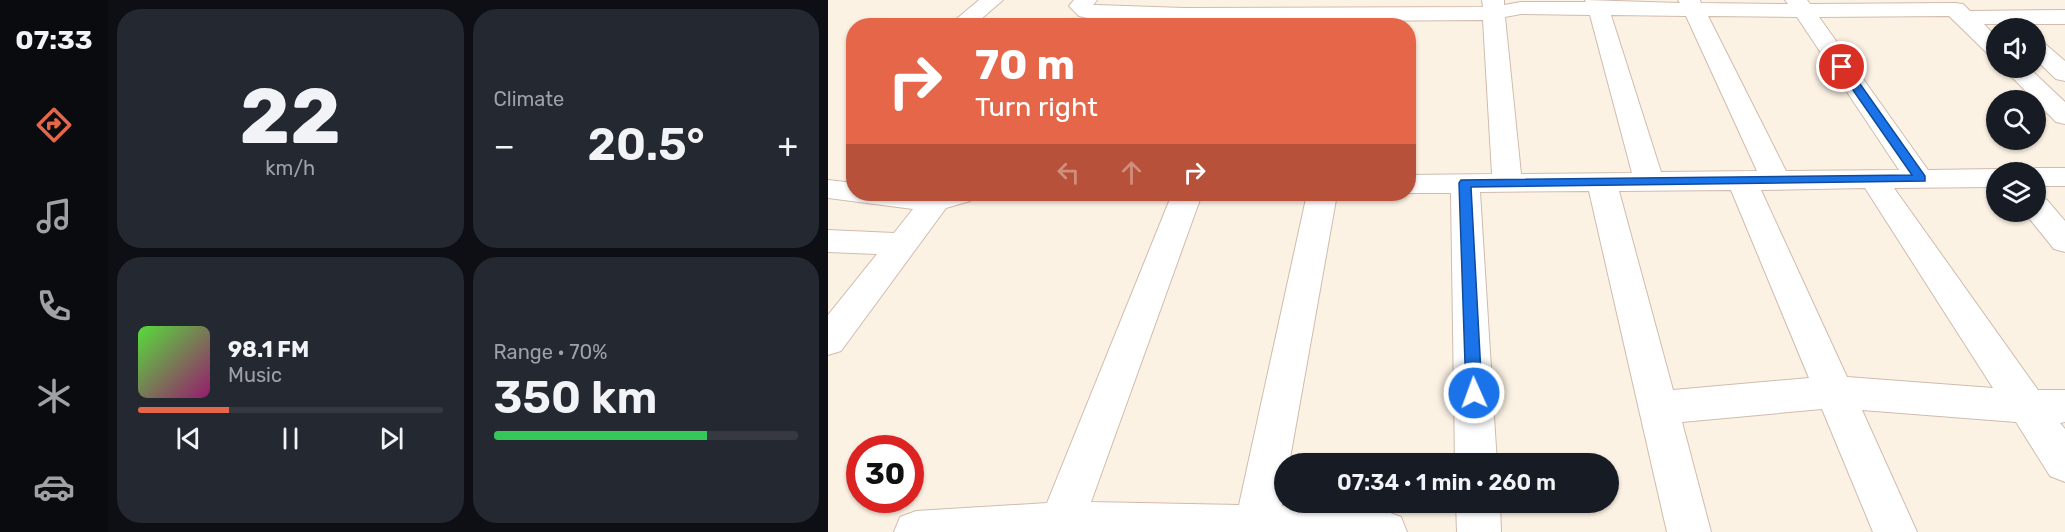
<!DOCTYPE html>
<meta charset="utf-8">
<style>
:root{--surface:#171b24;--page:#242831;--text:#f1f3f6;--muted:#9ea1a6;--line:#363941;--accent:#e66649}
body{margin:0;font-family:Rubik,sans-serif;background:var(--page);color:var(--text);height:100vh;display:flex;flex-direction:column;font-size:22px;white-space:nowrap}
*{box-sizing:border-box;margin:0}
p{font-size:20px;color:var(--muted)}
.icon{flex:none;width:33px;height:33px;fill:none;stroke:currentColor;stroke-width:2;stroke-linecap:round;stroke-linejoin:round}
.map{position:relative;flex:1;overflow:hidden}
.details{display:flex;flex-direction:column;gap:9px;padding:9px;background:#0d0f14;width:720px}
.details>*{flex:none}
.top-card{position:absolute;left:18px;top:18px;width:570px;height:183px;border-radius:24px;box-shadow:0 2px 4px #0004;background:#e66649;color:#fff;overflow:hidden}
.controls{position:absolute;left:1158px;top:18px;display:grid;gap:12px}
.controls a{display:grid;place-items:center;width:60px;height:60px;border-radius:50%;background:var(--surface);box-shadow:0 2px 4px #0004;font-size:30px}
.speed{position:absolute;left:18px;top:435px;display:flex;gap:12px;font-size:30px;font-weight:700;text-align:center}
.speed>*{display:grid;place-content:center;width:78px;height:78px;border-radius:50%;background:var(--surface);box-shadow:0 2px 4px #0004;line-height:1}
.speed .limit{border:9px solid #d22;background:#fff;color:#111}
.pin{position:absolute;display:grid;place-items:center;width:51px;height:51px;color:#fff;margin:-26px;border:3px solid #fff;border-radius:50%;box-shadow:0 2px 6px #0007}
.me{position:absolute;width:66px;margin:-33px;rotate:358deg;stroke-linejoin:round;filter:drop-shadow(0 0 4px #0008)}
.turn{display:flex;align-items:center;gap:21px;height:126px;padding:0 30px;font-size:27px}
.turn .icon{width:78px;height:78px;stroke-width:2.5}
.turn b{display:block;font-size:42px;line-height:51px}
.lanes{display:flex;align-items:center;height:57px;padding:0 30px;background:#0003;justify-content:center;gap:30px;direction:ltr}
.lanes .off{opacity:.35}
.big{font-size:45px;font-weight:600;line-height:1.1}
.details .widget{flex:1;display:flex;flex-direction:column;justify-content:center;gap:9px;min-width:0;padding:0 21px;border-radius:24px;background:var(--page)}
.details .dial{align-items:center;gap:0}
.dial b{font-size:78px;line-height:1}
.song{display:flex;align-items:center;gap:18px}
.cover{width:72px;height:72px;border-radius:9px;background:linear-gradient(135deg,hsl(110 70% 55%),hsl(320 70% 35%))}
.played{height:6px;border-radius:3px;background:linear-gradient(90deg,var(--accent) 30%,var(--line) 30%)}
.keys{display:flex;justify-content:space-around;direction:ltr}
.heat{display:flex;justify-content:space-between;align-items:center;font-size:33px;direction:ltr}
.charge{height:9px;border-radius:4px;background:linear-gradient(90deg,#34c759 70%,var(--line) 0)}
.details .tiles{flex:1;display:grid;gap:9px;grid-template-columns:repeat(2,1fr)}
.trip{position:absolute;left:446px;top:453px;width:345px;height:60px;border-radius:30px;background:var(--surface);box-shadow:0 2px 4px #0004;font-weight:600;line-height:60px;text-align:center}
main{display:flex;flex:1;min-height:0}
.tab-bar{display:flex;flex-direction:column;width:108px;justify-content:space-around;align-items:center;background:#090b0e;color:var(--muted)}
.tab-bar .icon{width:42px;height:42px}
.tab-bar .current{color:var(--accent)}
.tab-bar b{font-size:27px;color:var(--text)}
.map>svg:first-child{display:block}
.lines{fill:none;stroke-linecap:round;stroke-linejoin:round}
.minor-casing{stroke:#d0bbae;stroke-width:2}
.minor{fill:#fff;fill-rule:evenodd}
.route{fill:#1a73e8;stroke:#114b97;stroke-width:1.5}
</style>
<main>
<nav class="tab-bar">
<b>07:33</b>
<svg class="icon current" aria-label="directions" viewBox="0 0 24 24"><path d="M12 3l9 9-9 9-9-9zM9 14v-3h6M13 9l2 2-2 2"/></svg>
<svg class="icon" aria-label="music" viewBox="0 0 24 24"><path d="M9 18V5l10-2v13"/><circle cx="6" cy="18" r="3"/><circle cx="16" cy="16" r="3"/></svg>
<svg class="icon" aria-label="phone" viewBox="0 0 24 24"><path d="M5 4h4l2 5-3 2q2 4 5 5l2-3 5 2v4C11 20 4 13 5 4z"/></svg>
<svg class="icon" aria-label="climate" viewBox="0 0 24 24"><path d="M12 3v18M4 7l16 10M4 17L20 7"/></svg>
<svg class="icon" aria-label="car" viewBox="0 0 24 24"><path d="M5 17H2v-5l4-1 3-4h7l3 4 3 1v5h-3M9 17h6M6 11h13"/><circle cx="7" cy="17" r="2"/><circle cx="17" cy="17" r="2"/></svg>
</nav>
<section class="details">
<div class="tiles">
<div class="widget dial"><b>22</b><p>km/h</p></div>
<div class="widget"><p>Climate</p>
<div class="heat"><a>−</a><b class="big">20.5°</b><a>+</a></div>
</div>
<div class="widget">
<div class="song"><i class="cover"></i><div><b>98.1 FM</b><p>Music</p></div></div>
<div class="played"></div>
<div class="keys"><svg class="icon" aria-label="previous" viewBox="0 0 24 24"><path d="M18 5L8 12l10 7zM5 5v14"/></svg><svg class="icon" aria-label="pause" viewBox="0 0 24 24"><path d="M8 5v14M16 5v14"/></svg><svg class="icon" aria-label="next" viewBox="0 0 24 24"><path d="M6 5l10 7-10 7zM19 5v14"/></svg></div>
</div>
<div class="widget"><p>Range · 70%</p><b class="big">350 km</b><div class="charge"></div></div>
</div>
</section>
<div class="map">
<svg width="1237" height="532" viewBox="0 0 1237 532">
<rect width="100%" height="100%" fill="#fcf2e4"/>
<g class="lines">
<defs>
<g id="minor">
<path d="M151 0H175L145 26H120Z"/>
<path d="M246 0H269L265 5H269L356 8 655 7 654 0H676V5L693 2H758L757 0 852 3 850 0H872L873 3 960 4 957 0H979L982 4 1127 3 1135 4 1142 11 1237 10V24H1156L1168 37V56L1160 54 1121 16 991 17 1100 170 1168 169 1179 172H1168V187L1066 188 1210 390H1237V422L1232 423 1237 429V482L1222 476 1188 422 1034 410 1089 532H1045L994 409 854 422 883 532H839L761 191 652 192 669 464H627L623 193H580V175L664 174 655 20 356 22 259 18 251 16 241 6ZM693 14 762 15 804 173 693 174 677 17ZM783 15 858 16 929 171 833 172ZM880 16 969 17 1071 170 958 171ZM1037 188 1165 388 1019 377 933 190ZM903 190 981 378 845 390 791 191Z"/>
<path d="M1208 41 1216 43 1237 61V81L1228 79 1208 60Z"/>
<path d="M1175 68H1201L1237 102V124L1228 122Z"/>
<path d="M1208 168H1237V186H1208V172H1196Z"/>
<path d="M0 180 26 183V194H146L142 201 118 208 13 351 0 355V315L49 254 0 252V230L66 233 85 209 0 198Z"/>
<path d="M344 194H374L263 502 411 505 479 194H509L461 464H456L454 506 557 511 573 517 579 532H66L72 517 88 511 219 503Z"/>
<path d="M1208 197 1219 200 1237 221V252L1226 249 1196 212H1208Z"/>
<path d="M628 502H672L673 532H629Z"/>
</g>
</defs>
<use href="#minor" class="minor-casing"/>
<use href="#minor" class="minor"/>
</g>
<path class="route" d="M1011 64H1018L1097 176V181L643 187 654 393 651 398 646 400 640 398 638 393 631 183 633 180 1084 175 1009 67Z"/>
</svg>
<div class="controls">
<a><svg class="icon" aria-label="sound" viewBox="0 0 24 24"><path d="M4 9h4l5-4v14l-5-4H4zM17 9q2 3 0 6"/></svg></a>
<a><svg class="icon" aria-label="search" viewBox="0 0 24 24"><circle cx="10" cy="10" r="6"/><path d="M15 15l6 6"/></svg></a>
<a><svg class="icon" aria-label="layers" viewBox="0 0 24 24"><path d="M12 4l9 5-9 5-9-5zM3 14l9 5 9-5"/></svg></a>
</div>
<div class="speed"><div class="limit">30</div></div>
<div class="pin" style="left:1014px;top:67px;background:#d93025"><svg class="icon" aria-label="arrive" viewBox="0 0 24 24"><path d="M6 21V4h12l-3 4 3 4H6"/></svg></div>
<svg class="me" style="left:646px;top:393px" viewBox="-20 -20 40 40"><circle r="17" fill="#1a73e8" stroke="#fff" stroke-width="3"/><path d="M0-11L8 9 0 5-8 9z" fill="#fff"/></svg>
<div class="trip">07:34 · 1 min · 260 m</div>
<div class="top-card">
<div class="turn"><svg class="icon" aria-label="right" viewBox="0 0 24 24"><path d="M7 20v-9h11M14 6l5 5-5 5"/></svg><div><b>70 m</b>Turn right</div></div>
<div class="lanes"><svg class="icon off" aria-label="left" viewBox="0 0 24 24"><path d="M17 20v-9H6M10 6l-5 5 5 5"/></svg><svg class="icon off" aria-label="ahead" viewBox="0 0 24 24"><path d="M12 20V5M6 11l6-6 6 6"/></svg><svg class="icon" aria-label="right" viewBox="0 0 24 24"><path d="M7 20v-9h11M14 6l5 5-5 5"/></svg></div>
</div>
</div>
</main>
